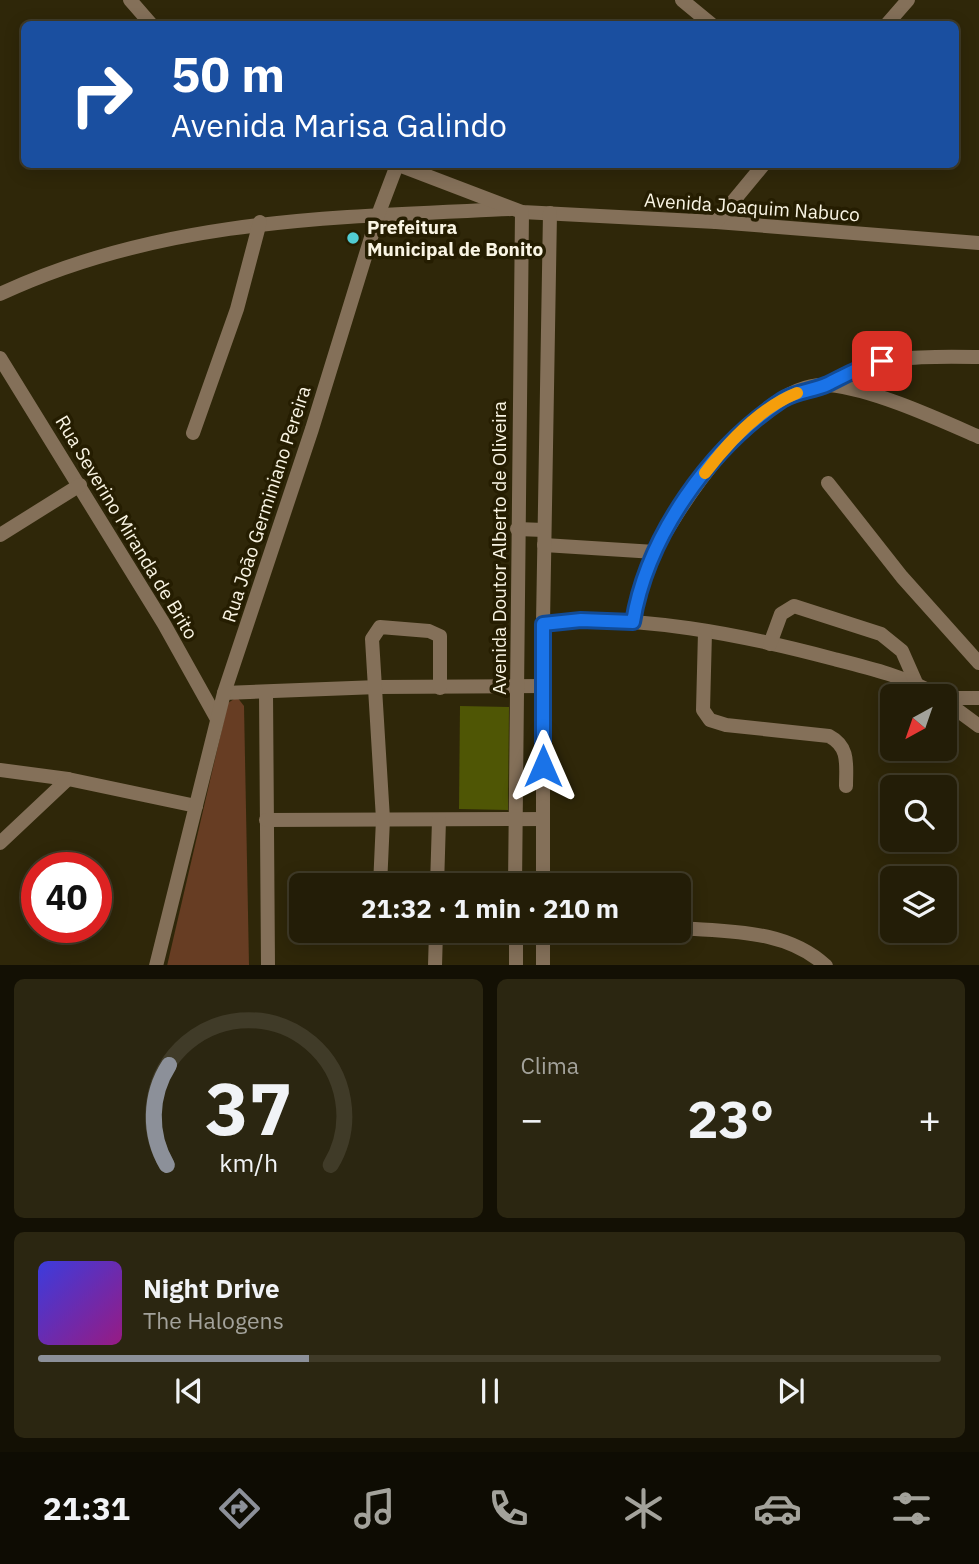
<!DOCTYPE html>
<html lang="pt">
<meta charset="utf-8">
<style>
:root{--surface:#231d07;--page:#2b2611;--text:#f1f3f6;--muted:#a3a29b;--line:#403b28;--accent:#8c9099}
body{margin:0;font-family:"IBM Plex Sans",sans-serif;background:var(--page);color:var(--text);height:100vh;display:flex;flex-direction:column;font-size:26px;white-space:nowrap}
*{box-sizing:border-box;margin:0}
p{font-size:23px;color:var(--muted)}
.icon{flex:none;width:38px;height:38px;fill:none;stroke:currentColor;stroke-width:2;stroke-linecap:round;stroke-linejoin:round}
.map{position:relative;height:965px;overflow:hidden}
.sheet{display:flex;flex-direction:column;gap:14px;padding:14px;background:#131004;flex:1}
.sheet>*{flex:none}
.banner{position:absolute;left:21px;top:21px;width:938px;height:147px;border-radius:10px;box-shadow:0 4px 18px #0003,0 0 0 2px var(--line);background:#1a4fa0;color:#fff;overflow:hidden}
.needle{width:46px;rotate:220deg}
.fabs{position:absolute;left:880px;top:684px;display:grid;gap:14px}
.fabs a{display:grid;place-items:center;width:77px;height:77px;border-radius:10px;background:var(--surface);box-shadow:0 4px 18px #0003,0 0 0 2px var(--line);font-size:35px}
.speed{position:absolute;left:21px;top:852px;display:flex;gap:14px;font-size:35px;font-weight:700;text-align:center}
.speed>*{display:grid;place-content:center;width:91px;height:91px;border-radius:50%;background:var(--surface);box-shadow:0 4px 18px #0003,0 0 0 2px var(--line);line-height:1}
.speed .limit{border:10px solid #d22;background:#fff;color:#111}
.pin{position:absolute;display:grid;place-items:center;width:60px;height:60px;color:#fff;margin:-30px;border-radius:14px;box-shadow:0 4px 10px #0006}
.me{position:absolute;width:77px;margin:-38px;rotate:0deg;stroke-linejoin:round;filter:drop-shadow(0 0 5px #0008)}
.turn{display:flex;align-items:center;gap:24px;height:147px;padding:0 35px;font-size:32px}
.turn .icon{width:91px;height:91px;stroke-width:2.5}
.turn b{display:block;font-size:49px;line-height:60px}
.big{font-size:52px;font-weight:700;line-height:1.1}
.sheet .card{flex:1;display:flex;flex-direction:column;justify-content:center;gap:10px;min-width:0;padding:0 24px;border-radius:10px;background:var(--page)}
.sheet .dial{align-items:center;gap:0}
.dial svg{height:182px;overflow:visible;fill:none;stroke:var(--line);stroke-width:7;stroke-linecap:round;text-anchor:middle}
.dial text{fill:var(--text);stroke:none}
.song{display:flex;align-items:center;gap:21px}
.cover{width:84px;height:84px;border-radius:10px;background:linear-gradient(135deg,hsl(240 70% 55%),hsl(310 70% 35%))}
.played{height:7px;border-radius:4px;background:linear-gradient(90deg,var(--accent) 30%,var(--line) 30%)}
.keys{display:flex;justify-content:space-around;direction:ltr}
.heat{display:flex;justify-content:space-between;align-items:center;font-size:38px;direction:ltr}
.sheet .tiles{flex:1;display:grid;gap:14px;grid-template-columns:1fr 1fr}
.card:last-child{grid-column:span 2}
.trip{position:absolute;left:289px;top:873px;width:402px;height:70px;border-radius:10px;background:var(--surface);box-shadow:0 4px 18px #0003,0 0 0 2px var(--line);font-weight:700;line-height:70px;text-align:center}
.dock{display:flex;height:112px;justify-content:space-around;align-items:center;background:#0e0c03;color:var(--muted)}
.dock .icon{width:49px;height:49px}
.dock .on{color:var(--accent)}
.dock b{font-size:32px;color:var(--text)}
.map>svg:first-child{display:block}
.green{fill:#673d23}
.building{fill:#4f5605}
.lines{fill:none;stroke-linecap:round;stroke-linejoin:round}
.minor{stroke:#847059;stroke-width:14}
.tertiary{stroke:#847059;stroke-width:14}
.route-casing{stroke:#114b97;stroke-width:18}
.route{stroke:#1a73e8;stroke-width:12}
.slow{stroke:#f59e0b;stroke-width:12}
.poi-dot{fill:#51ccd3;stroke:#251d01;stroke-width:2.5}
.labels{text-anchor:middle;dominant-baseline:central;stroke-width:7;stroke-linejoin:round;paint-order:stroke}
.street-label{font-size:19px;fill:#f9f4e3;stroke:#251d01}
.poi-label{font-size:19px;font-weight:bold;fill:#f9f4e3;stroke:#251d01;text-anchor:start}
</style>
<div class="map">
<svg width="979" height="966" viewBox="0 0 979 966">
<rect width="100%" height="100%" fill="#2f2709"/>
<path class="green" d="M237 697 244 706 249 965 167 966 228 703Z"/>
<path class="building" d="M460 706 509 707 508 810 459 809Z"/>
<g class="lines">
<g class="minor">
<path d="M682 0 711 24"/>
<path d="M0 294C163 218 335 217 511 209"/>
<path d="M0 358 164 624 217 719"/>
<path d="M827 384C872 354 927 356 979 357"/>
<path d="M193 433 237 309 260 222"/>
<path d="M828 483 902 577 979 663"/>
<path d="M0 535 80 485"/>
<path d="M544 545 655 552"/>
<path d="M543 623C640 614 740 634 834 659 870 668 907 677 939 696"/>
<path d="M633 623C636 603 640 584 648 566 672 513 761 378 829 385 873 389 938 419 979 437"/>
<path d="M705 632 703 710 710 720 726 725 829 736C850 747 846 765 846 786"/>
<path d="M770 644 781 614 794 606 881 634 902 651 917 685"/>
<path d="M224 693 378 687 543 686"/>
<path d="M266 693 268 966"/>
<path d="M945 698H979"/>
<path d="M945 701 979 726"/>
<path d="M0 770 68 779 196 806"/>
<path d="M266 820 543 819"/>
<path d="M0 843 68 779"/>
<path d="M380 886 383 819 372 639 380 627 429 631 440 636V688"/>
<path d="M437 886 439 820"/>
<path d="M679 928C730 932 786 929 826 966"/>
<path d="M156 966 224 693 312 429 378 215 397 165"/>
<path d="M435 966 436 931"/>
</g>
<g class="tertiary">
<path d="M130 0 151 24"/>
<path d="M887 24 908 0"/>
<path d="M396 164 522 212 716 222 979 243"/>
<path d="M716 222 764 164"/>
<path d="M517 529 544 530"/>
<path d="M515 886 522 212"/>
<path d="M543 886V623L550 213"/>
<path d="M516 931V966"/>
<path d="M543 931V966"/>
</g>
</g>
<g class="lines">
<defs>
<path id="route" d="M543 766V624L581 620 633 622C647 536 710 448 782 400 796 391 813 391 828 384 846 375 861 366 882 361"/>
</defs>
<use href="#route" class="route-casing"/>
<use href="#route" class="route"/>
<path class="slow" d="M705 473C729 441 760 408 797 393"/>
</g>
<circle class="poi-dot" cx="353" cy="238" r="7"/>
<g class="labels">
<g class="street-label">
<text transform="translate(752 207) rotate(4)">Avenida Joaquim Nabuco</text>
<text transform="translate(266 504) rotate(-72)">Rua João Germiniano Pereira</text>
<text transform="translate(127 527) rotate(59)">Rua Severino Miranda de Brito</text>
<text transform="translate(499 548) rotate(-90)">Avenida Doutor Alberto de Oliveira</text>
</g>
<g class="poi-label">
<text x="367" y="227">Prefeitura<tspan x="367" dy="22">Municipal de Bonito</tspan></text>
</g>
</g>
</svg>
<div class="fabs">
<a><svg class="needle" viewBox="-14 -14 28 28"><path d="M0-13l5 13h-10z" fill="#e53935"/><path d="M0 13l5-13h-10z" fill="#a3a29b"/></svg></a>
<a><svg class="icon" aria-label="search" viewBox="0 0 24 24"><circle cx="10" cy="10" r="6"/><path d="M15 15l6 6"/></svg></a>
<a><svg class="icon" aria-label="layers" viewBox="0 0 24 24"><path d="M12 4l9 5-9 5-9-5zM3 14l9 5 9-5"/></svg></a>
</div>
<div class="speed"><div class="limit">40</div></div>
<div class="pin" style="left:882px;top:361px;background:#d93025"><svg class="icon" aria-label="arrive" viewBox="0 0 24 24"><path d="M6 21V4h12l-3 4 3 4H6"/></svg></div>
<svg class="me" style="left:543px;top:766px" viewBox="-20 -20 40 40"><path d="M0-17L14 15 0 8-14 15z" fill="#1a73e8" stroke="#fff" stroke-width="4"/></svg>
<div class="trip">21:32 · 1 min · 210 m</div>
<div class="banner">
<div class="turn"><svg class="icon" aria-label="right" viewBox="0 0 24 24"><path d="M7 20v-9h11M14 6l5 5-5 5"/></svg><div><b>50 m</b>Avenida Marisa Galindo</div></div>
</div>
</div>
<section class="sheet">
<div class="tiles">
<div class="card dial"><svg viewBox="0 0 100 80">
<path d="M14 69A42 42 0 1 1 86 69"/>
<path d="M14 69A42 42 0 0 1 15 25" stroke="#8c9099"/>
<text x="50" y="56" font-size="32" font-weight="700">37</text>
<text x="50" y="72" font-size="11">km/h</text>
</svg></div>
<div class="card"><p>Clima</p>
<div class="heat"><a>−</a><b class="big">23°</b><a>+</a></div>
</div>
<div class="card">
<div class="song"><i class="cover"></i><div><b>Night Drive</b><p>The Halogens</p></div></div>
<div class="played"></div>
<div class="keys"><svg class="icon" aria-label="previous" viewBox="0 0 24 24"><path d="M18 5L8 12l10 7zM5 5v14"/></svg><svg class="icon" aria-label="pause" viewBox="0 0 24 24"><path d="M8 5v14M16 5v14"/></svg><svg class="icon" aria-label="next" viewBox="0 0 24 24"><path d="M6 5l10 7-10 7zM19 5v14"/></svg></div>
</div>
</div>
</section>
<nav class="dock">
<b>21:31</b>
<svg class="icon on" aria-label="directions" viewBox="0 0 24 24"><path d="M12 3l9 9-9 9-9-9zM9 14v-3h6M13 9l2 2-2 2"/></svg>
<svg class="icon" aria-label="music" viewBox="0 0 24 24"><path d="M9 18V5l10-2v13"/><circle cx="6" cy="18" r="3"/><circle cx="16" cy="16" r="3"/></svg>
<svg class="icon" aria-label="phone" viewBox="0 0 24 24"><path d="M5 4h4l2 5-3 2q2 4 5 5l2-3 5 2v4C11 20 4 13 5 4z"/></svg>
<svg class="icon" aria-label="climate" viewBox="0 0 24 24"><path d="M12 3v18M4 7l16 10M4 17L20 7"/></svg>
<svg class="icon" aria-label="car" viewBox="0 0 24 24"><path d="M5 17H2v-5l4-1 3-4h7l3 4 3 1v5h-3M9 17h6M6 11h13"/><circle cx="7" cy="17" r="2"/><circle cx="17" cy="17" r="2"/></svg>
<svg class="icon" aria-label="filters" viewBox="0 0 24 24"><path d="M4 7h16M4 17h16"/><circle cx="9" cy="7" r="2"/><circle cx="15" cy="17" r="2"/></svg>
</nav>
